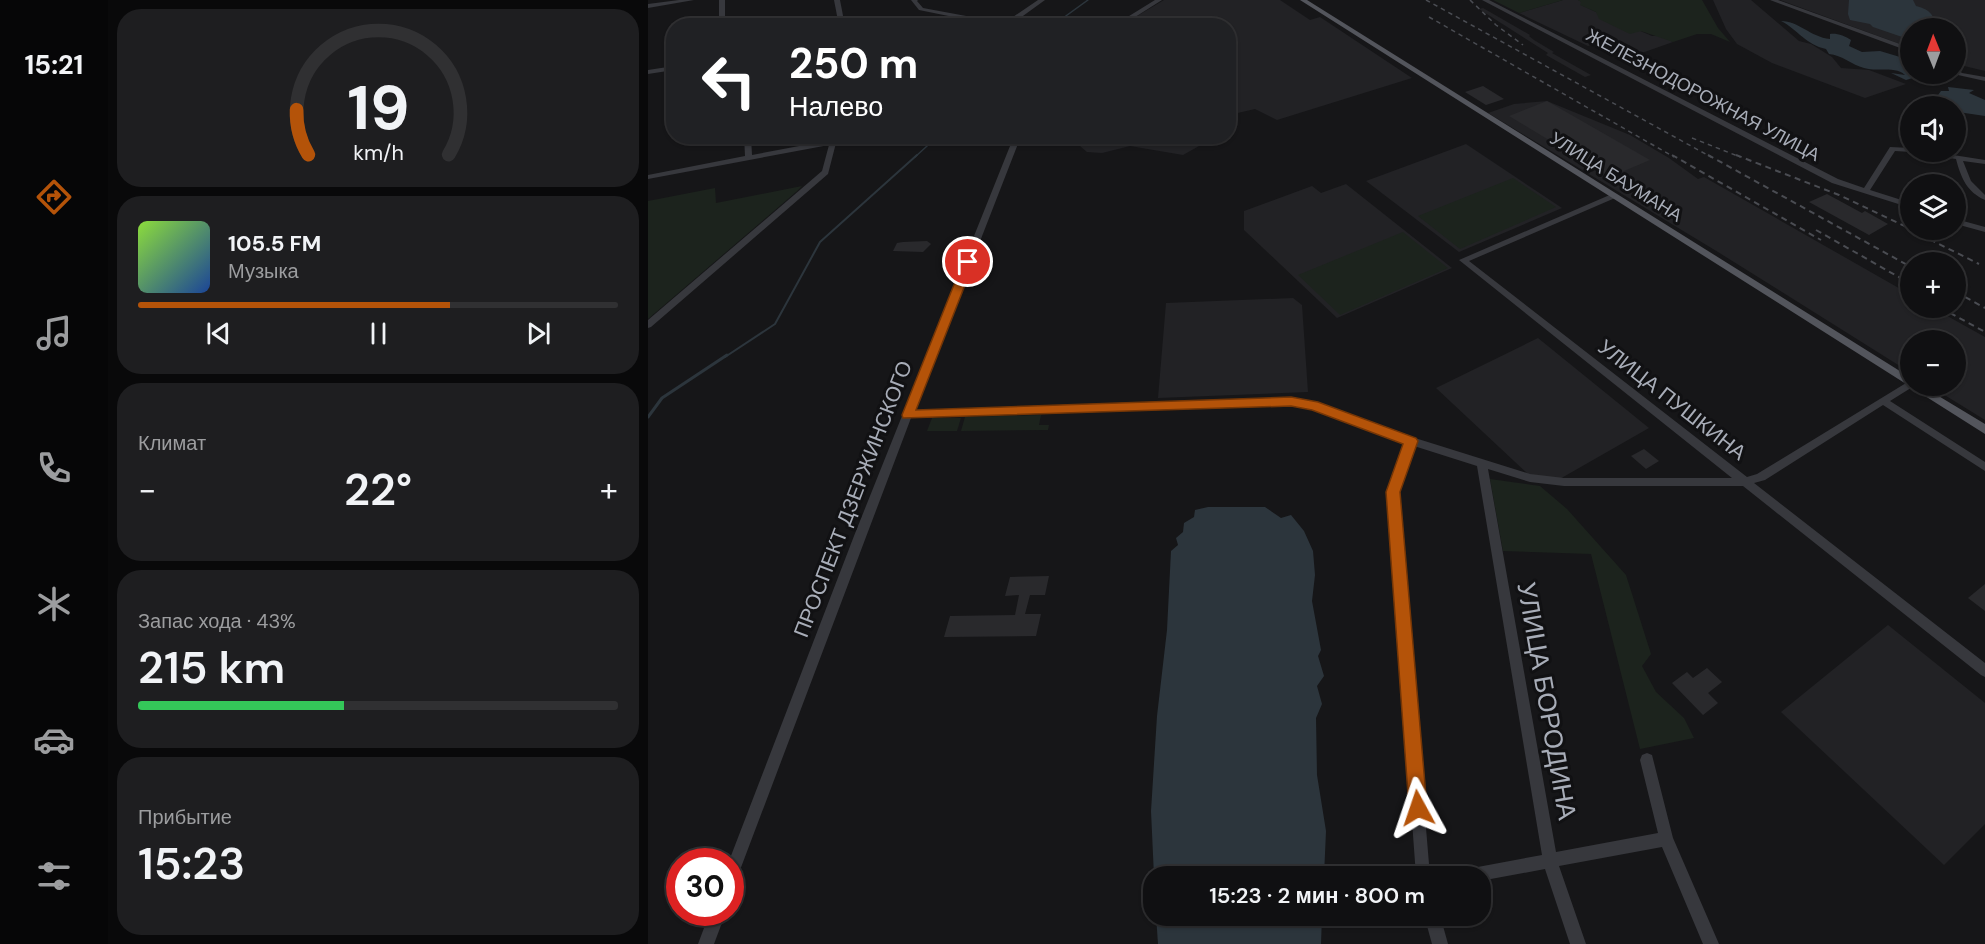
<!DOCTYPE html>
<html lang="ru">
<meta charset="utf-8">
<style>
:root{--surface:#101012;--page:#1e1e20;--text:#f1f3f6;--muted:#9c9d9f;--line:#303032;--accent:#b45309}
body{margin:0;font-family:"DM Sans",sans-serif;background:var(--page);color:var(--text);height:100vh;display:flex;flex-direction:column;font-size:22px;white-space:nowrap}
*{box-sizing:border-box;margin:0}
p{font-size:20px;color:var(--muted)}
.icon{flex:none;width:33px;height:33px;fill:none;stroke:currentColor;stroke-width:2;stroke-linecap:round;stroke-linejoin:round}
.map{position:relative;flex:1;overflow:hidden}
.sheet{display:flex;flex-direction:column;gap:9px;padding:9px;background:#09090a;width:540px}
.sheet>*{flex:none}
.guide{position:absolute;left:18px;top:18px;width:570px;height:126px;border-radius:24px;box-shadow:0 2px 4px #0004,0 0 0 2px var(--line);background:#202124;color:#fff;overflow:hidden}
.needle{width:39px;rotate:359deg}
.controls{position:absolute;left:1252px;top:18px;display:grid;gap:12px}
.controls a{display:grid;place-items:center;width:66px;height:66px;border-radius:50%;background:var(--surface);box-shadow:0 2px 4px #0004,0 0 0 2px var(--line);font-size:30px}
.speed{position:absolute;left:18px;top:848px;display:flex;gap:12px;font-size:30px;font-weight:700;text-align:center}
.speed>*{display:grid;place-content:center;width:78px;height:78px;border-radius:50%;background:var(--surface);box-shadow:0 2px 4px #0004,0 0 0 2px var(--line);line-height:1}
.speed .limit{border:9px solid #d22;background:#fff;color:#111}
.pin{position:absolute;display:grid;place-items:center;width:51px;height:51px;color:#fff;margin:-26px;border:3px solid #fff;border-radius:50%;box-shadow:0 2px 6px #0007}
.me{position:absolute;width:66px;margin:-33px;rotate:355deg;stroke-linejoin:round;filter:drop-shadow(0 0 4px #0008)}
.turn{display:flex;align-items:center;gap:21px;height:126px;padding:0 24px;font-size:27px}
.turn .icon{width:78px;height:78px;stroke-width:2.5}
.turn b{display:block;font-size:42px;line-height:51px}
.big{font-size:45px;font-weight:600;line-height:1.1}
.sheet .widget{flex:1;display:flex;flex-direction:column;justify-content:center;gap:9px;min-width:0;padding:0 21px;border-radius:24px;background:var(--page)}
.sheet .dial{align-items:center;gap:0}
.dial svg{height:156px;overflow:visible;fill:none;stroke:var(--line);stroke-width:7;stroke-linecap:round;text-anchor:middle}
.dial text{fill:var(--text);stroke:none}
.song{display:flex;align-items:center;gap:18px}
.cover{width:72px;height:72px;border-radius:9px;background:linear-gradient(135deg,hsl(90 70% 55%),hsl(220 70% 35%))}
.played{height:6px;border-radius:3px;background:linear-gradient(90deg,var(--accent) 65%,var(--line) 65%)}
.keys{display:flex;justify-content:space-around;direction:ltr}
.heat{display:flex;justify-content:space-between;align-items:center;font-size:33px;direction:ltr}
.charge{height:9px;border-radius:4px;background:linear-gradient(90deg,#34c759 43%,var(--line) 0)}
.trip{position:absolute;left:495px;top:866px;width:348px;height:60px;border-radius:24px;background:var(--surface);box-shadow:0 2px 4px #0004,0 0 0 2px var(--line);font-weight:600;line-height:60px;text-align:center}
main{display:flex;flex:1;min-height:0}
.menu{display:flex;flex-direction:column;width:108px;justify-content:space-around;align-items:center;background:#060607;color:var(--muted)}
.menu .icon{width:42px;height:42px}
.menu .current{color:var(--accent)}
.menu b{font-size:27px;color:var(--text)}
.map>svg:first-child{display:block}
.built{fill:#222225}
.green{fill:#1c231d}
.water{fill:#2c353c}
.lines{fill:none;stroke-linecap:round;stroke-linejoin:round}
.stream-far2{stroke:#2c353c;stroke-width:1.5}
.stream-far1{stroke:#2c353c;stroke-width:2}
.stream{stroke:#2c353c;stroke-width:3}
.building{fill:#29292c}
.minor{fill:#37383d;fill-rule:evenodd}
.major{fill:#53555c;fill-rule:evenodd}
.rail-far1{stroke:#4a4c52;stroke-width:1.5;stroke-dasharray:4.5 4;stroke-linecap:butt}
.rail{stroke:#4a4c52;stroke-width:2;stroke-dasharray:6 4.5;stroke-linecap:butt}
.route{fill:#b45309;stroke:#753606;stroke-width:1.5}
.labels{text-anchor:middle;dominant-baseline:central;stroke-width:6;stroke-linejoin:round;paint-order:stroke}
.far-street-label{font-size:18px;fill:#a8adb8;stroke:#111113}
.street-label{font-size:21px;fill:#a8adb8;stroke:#111113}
.near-street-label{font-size:26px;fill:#a8adb8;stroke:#111113}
</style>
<main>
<nav class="menu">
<b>15:21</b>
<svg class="icon current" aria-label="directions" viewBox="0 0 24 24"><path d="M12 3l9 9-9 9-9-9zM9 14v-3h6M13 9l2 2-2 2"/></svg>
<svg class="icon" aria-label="music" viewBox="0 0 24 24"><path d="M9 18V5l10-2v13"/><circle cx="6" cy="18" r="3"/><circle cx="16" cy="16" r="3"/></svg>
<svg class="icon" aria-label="phone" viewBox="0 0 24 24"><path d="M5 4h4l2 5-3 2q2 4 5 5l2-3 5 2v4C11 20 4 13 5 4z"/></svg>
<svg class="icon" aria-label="climate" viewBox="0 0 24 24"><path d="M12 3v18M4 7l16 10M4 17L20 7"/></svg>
<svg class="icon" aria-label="car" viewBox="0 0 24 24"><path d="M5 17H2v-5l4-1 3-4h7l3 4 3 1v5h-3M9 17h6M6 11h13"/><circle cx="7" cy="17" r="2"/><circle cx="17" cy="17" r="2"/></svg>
<svg class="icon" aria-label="filters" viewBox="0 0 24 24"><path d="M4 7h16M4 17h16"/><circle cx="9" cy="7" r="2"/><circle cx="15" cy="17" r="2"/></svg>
</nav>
<section class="sheet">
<div class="widget dial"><svg viewBox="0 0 100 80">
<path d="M14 69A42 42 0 1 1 86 69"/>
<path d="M14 69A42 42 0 0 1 8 46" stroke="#b45309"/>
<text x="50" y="56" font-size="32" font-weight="700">19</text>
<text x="50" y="72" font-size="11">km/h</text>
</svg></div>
<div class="widget">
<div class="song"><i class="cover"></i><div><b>105.5 FM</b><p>Музыка</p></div></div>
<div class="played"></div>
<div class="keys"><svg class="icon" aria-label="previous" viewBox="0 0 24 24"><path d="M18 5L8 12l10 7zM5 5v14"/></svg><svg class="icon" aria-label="pause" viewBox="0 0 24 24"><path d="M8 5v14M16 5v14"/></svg><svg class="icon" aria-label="next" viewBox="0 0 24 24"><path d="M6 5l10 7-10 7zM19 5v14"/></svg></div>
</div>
<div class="widget"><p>Климат</p>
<div class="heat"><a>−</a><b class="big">22°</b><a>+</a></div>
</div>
<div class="widget"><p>Запас хода · 43%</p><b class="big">215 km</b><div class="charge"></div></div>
<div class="widget"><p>Прибытие</p><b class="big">15:23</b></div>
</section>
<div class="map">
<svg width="1337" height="944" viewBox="0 0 1337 944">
<rect width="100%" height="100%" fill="#161618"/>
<g class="built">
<path d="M516 0H632L662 20 672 17 764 78 629 120 607 109 581 115 580 26 474 25Z"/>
<path d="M915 0H930L934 2 933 5 948 12 1004 36H1013L1025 42 988 55 957 41 940 46 871 13Z"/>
<path d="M1065 0H1103L1151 41 1163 44 1184 57 1193 68 1221 70 1258 84 1217 98 1124 63 1089 44 1078 29Z"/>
<path d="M1132 0H1337V71L1308 64V28H1263V48Z"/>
<path d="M835 8 882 35 881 36 886 40 906 52 904 53 943 75 937 77 898 55 900 53 831 9Z"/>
<path d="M899 101 982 135 1021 158 1050 179 1056 177 1263 295V308H1285L1337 337V420L1282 386H1308V340H1263V373L1070 252 840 113 866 104Z"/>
<path d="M434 136H567V137L535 155 482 146 454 153 439 152 425 140Z"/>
<path d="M818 144 914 208 811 252 718 181Z"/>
<path d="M698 184 804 268 689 318 596 230V211L664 186 673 193Z"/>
<path d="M645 298 654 305 660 392 510 398 518 303Z"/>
<path d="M890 338 1001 428 910 480 880 474 788 388Z"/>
<path d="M1240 625 1337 703V824L1296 865 1133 712Z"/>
</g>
<g class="green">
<path d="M845 0H915L871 13Z"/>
<path d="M930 0H1054L1070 28 1082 42 1063 34H1049L1025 42 993 31 982 34 951 19 948 12 932 5 933 2Z"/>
<path d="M865 178 908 207 812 249 770 216Z"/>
<path d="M154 186 148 192 0 319V201L67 188 68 203Z"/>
<path d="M755 232 800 268 692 315 650 275Z"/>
<path d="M393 415 391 425H401L400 430 313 431 317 417Z"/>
<path d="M284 418H313L309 431H279Z"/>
<path d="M842 479 892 486 919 509 978 575 1003 654 994 666 1008 692 1036 718 1046 738 992 749 943 554 855 551Z"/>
</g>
<g class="water">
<path d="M1201 0H1265L1268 6C1283 10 1286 15 1288 28H1263V39L1257 38 1225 27 1222 24 1202 20 1200 14Z"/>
<path d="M1133 21C1151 21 1162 37 1182 39V34C1189 33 1197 36 1203 40L1201 46 1214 52 1232 51 1262 60 1263 74H1278L1258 80 1243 73 1257 75C1247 66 1231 72 1216 68 1204 65 1194 55 1181 54L1178 49C1158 45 1149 29 1133 21Z"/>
<path d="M1300 87 1326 90 1321 93 1337 100V116L1310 112 1308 106H1292L1288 98 1293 91H1301Z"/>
<path d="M560 507H617L633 518 643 515 656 531 665 551 667 575 664 601 673 650 670 656 676 676 669 686 674 704 668 718 669 775 678 831 676 876H506L503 811 509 716 519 630 523 551 530 545 528 538 535 532 536 523 546 517 547 510Z"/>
<path d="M508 915H674L673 944H510Z"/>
</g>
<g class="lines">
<g class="stream-far2">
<path d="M404 26 440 0"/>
<path d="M267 157 290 136"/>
</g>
<path class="stream-far1" d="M77 357 127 324 172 242 269 155"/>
<path class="stream" d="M0 417 14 398 79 355"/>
</g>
<g class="building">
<path d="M835 86 856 99 838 105 817 92Z"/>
<path d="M899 101 1002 160 962 177 861 116Z"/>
<path d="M1179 194 1214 213 1217 211 1240 224 1221 235 1161 202Z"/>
<path d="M279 241 283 244 275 252 245 251 249 243 255 242Z"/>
<path d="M996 449 1011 461 998 469 983 456Z"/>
<path d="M401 576 397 595H382L377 614H393L388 636 296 637 302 616 367 615 371 595 357 596 362 577Z"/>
<path d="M1337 584V611L1320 598Z"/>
<path d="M1059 668 1074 682 1060 693 1070 703 1055 715 1024 683 1039 672 1045 678Z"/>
</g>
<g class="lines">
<g class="minor">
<path d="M31 0H46L0 8V4Z"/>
<rect x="71" y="0" width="6" height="26"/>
<path d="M186 0H192L197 26H191Z"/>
<path d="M263 0H270L269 1 275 8 356 23 390 0H397L361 26H350L271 10Z"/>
<path d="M507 0H514L473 26H465Z"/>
<path d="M834 0H841L1190 179 1216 188 1242 147 1263 148V152H1266H1263L1247 151 1222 190 1263 203V208L1184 183Z"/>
<path d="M1122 0H1130L1263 48V52Z"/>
<path d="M26 66V70L0 74V70Z"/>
<path d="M1308 68 1314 73 1337 77V81L1310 75 1308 74Z"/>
<path d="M96 136H103L104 155 183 140 189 136H198L188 143 180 174 3 327 0 328V320L174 171 181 145 0 179V175L97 156Z"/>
<path d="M366 136H373L266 411 643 398 668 404 767 438 882 474 916 478H1084L811 260 964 194 968 196 967 198 821 261 1099 477 1109 474 1263 380V386H1266L1242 401 1337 462V471L1235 405 1117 480 1106 483 1337 663V677L1333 675 1095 486H916L882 482 840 469 908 852 1010 833 992 760 994 755 999 753 1004 755 1025 838 1071 944H1055L1014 847 911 866 938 944H922L897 869 832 881V876H812L814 871 819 869 894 855 829 466 766 446 750 492 782 876H768L740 492 757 443 663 409 643 404 263 418 89 878 87 883 82 885 81 861 206 536Z"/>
<path d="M1272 152H1286L1337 160V164L1315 161 1323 181 1337 195V200C1319 192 1313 178 1308 159L1276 154Z"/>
<path d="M1308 219 1337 227V232L1308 224Z"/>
<path d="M62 912H78L66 944H50Z"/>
<path d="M776 915H792L800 944H784Z"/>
</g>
<path class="major" d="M652 0H659L1263 378V386H1274L1337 424V434Z"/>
<g class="rail-far1">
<path d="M778 0 1063 157"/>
<path d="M822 0 848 25 875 45"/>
<path d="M781 17 1026 157"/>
<path d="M1044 138 1092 157"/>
</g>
<g class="rail">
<path d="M1024 155 1173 240"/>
<path d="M1060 155 1263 267"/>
<path d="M1088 155 1191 195 1263 229"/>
<path d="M1168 230 1263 284"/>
<path d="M1263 230 1331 264"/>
<path d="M1308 292 1337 308"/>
<path d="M1293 308 1337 332"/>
</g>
</g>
<path class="route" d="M320 259 326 262 268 410 643 397 670 402 768 438 770 441 752 492 779 808 776 815 770 817 764 815 761 808 738 492 755 444 664 410 643 406 255 418 254 415 315 262Z"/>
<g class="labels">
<g class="far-street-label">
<text transform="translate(1055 95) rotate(28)">ЖЕЛЕЗНОДОРОЖНАЯ УЛИЦА</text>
<text transform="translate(968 177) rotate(32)">УЛИЦА БАУМАНА</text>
</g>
<g class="street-label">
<text transform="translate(1024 400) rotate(38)">УЛИЦА ПУШКИНА</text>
<text transform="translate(205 499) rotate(-69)">ПРОСПЕКТ ДЗЕРЖИНСКОГО</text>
</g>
<g class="near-street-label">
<text transform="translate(899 701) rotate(80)">УЛИЦА БОРОДИНА</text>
</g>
</g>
</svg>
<div class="controls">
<a><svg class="needle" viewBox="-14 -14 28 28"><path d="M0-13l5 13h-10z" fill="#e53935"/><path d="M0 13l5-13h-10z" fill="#9c9d9f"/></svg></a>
<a><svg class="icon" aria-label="sound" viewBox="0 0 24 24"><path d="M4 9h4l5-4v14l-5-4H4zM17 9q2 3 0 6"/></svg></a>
<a><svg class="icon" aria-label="layers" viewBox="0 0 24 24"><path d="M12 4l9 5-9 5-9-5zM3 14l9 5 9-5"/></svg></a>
<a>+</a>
<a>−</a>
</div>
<div class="speed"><div class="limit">30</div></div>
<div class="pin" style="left:320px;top:262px;background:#d93025"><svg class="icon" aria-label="arrive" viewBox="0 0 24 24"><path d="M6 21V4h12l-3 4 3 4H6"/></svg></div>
<svg class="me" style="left:770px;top:808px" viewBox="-20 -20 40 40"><path d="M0-17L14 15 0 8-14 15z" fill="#b45309" stroke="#fff" stroke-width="4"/></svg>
<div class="trip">15:23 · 2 мин · 800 m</div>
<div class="guide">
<div class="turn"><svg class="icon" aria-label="left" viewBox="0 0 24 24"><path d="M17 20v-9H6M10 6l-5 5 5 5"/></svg><div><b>250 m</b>Налево</div></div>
</div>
</div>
</main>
